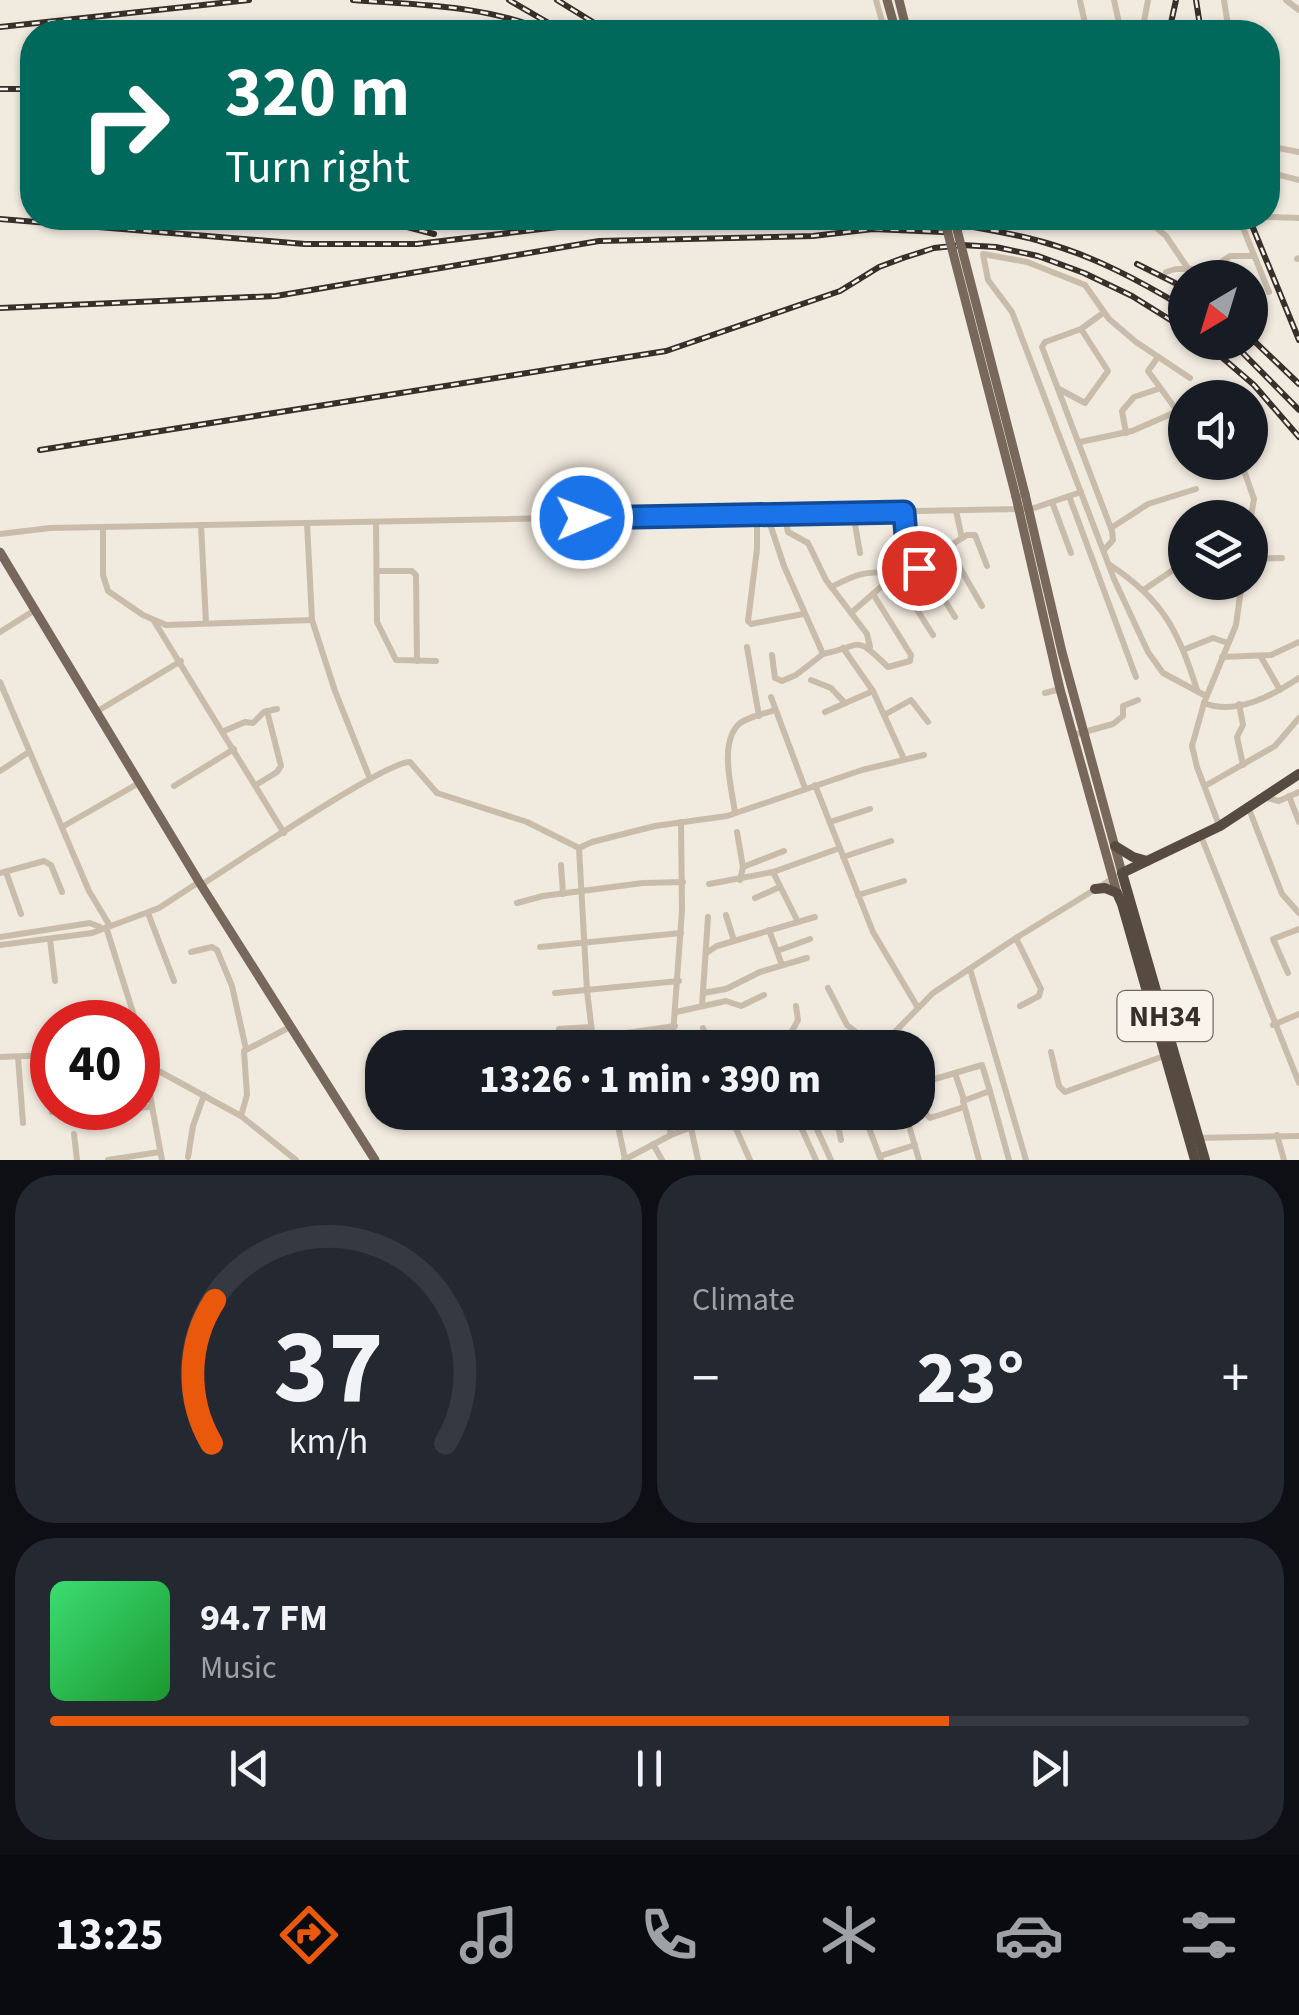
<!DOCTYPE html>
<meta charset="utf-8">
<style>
:root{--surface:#171b24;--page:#242831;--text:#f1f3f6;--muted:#9ea1a6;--line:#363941;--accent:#ea580c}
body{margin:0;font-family:"Source Sans 3",sans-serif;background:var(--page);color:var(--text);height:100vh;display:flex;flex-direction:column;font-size:38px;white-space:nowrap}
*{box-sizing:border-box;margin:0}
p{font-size:32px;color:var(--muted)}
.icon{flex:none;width:55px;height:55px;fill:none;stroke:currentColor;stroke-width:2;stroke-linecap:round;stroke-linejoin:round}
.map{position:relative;height:1160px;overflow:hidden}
.drawer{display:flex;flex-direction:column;gap:15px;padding:15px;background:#0d0f14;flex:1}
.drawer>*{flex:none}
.banner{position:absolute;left:20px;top:20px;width:1260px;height:210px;border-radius:40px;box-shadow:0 2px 8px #0004;background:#00695c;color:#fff;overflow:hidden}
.needle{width:65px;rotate:218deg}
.controls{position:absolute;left:1168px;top:260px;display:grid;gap:20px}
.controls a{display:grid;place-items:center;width:100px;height:100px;border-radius:50%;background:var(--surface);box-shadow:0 2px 8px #0004;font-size:50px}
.speed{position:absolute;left:30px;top:1000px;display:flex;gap:20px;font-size:50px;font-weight:700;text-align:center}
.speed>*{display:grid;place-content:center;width:130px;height:130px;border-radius:50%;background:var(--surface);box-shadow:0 2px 8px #0004;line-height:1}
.speed .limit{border:15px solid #d22;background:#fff;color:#111}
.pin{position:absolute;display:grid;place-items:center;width:85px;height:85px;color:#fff;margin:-42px;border:5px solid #fff;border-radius:50%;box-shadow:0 2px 10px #0007}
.me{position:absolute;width:110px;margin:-55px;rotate:89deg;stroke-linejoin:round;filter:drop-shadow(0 0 8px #0008)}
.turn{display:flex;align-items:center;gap:35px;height:210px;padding:0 40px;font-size:45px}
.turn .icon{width:130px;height:130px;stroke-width:2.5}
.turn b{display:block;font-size:70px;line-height:85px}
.big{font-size:75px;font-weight:800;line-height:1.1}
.drawer .widget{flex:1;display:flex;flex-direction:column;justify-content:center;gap:15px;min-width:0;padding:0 35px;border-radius:40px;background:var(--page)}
.drawer .dial{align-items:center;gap:0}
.dial svg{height:260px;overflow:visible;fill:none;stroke:var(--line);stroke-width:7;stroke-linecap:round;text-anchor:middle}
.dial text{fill:var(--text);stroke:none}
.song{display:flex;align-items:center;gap:30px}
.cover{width:120px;height:120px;border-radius:15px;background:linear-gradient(135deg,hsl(140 70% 55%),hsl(130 70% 35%))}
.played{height:10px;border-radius:5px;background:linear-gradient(90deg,var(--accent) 75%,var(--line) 75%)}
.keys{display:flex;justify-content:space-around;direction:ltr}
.heat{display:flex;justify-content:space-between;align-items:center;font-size:55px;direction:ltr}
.drawer .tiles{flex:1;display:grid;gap:15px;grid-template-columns:1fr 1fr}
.widget:last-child{grid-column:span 2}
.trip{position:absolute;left:365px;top:1030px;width:570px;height:100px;border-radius:40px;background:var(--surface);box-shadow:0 2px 8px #0004;font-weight:800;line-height:100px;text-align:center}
.tabs{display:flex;height:160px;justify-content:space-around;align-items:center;background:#090b0e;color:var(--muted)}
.tabs .icon{width:70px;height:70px}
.tabs .active{color:var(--accent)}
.tabs b{font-size:45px;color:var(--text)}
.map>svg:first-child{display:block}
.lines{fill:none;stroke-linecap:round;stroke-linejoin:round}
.minor{stroke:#c9bcab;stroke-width:6}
.major{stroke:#78685c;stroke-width:9}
.highway{stroke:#574b41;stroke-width:10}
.rail-casing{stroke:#372f2a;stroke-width:6}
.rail{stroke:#f9f4eb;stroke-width:2.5;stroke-dasharray:8;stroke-linecap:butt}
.major-bridge{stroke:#78685c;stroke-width:9}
.route-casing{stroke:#114b97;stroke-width:25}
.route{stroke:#1a73e8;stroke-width:18}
.labels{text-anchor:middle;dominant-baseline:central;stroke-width:8;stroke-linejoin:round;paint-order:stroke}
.shield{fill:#f9f4eb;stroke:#716a64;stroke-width:2.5}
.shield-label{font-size:30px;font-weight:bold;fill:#372f2a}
</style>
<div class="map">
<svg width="1299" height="1160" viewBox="0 0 1299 1160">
<rect width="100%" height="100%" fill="#f1eadf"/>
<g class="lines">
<g class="minor">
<path d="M876 0 885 32"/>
<path d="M1114 0 1121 32"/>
<path d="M1224 0 1229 32"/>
<path d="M1286 0 1299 10"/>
<path d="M1080 1 1087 32"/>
<path d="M1142 32 1148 0"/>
<path d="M1268 146 1299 152"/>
<path d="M1268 172 1299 180"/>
<path d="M1268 217 1299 218"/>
<path d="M1145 218 1166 236 1189 270"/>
<path d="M1239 218 1269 292"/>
<path d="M1297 259 1299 258"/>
<path d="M1166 272 1176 269H1211L1230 256H1254"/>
<path d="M1103 313 1081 329 1045 342 1042 347 1112 531 1113 540 1104 550"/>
<path d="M1158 357 1148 371 1175 408 1185 412"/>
<path d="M1190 378 1136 342 1109 319 1085 285 1027 262 983 254 988 280 1012 312 1114 579 1148 652 1163 673 1206 696"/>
<path d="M1059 389 1085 403 1108 371 1081 329"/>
<path d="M1126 433 1122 411 1134 397 1158 389"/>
<path d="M1080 442 1132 431 1178 411"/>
<path d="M1221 462 1225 471"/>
<path d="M1241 462 1254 499 1250 522"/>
<path d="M1069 496 1136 677"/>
<path d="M1052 502 1071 553"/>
<path d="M956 511 962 538"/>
<path d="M905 512 907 549 913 571 926 570 955 617"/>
<path d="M853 513 860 553"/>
<path d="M784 514 788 532 808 543 826 580 867 634 870 647"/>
<path d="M757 515V549L748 621 751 624 803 614"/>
<path d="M767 515 784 566 823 654C864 646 853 633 888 667L910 661 911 655 873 594"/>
<path d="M376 522 377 622 396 660 436 661"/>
<path d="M201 525 206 623"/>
<path d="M103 527V575L108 591 143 615 166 625 312 620 307 523"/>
<path d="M1111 528 1148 504 1196 489"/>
<path d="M0 534 50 528 1019 509 1034 508 1081 492"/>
<path d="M908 555 935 535"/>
<path d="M1250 559 1282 558"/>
<path d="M1110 565C1162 599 1179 631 1197 690"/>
<path d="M377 571H412L416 575 417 661"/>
<path d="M831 587C848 579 863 570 883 573L888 583"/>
<path d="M1145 589 1185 562"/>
<path d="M982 606 948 547 967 535H975L987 566"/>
<path d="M851 613 882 586 897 578 933 635"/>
<path d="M312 620 335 691 370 779"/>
<path d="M154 621 284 833"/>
<path d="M0 632 35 610"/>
<path d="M747 647 759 716"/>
<path d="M843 648 873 691 904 759"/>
<path d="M1183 650 1213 638 1228 643"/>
<path d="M772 655 775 678 782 681 796 675 823 654"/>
<path d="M1222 657 1271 655 1299 642"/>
<path d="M1261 657 1280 690"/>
<path d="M811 680 831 688 845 703"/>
<path d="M0 682 89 891 110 926"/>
<path d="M1045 693 1060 689"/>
<path d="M771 697 805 788"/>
<path d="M1204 703C1236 716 1273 695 1299 678"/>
<path d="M1239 704 1243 725 1237 737 1243 765"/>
<path d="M96 712 181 661"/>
<path d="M825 712 873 691"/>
<path d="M884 715 911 700 928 722"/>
<path d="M224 731 245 722 253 723 264 712 277 709"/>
<path d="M1073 735 1113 724 1123 716V706L1138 700"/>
<path d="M0 771 29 752"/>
<path d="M256 785 277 772 281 766 267 711"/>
<path d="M815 785 873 932 918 1008"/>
<path d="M174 786 234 749"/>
<path d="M1205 786 1275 746 1299 718"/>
<path d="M1289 796 1299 822"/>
<path d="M1267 798 1279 801 1299 792"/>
<path d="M1249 809 1282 894 1299 913"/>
<path d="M735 813C732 789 719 745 738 725 746 717 764 714 775 710"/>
<path d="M830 822 870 809"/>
<path d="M1219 825 1197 767 1192 746 1204 703 1236 625 1242 582"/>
<path d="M62 827 139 783"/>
<path d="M737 832 743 867 740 880"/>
<path d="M1201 836 1299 1083"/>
<path d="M579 848 592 842 655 826 727 816 862 770 924 755"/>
<path d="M843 857 891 841"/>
<path d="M561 865 563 894"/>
<path d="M743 867 784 851"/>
<path d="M6 872 21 914"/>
<path d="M773 872 798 922"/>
<path d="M0 873 44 861 51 865 62 892"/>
<path d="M709 884 773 872 840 848"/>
<path d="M201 885C233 865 386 761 410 762L437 793 527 822 579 848 587 991 594 1048"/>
<path d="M858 895 904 881"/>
<path d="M755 898 780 887"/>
<path d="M517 903 543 896 643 883 683 882"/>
<path d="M148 913 174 981"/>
<path d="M726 915 734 941"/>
<path d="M106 927 136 1022"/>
<path d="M769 930 782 965"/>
<path d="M0 937 90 923 100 927"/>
<path d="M1016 938 1041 989 1039 996 1020 1006"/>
<path d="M50 939 55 981"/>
<path d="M0 945 92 933 159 908 199 882"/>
<path d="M540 947 681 933"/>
<path d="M777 951 810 939"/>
<path d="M191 952 212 947 217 950 232 986 246 1049"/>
<path d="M706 953 717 946 815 917"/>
<path d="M970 969 1026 1160"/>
<path d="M1288 973 1273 939 1299 929"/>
<path d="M828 988 847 1025 865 1039 869 1048"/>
<path d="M555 993 679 981"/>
<path d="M703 993 726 989 760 972 807 958"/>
<path d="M702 1006 708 917"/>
<path d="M676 1012 726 1001 741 1006 764 995"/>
<path d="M1273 1025 1299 1014"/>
<path d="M703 1028 709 1048"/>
<path d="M559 1029 590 1027"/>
<path d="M138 1030 162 1160"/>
<path d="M592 1038 675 1026"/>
<path d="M672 1048 682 910 681 822"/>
<path d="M750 1048 791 1033 798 1020 796 1006"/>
<path d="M879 1048 933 993 1016 938 1112 879"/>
<path d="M1051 1052 1059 1086 1065 1092 1164 1056"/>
<path d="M0 1057 52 1055"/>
<path d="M18 1057 23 1123"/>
<path d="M144 1063 241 1116 296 1160"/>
<path d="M955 1073 982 1065 990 1091"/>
<path d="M918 1084 955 1073 964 1100"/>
<path d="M918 1088 925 1113 930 1118 964 1107"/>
<path d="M52 1112 151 1107"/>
<path d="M615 1112 625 1159"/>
<path d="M666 1112 671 1135"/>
<path d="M794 1112 816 1160"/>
<path d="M809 1112 831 1160"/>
<path d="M835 1112 841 1140"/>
<path d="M863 1112 881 1160"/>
<path d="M905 1112 919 1160"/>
<path d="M729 1113 750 1160"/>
<path d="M241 1116 247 1095 244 1051 290 1027"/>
<path d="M691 1128 698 1160"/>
<path d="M74 1134 77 1160"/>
<path d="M1277 1135 1284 1160"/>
<path d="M1195 1138 1299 1136"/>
<path d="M653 1144 662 1160"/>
<path d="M880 1156 915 1145"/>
<path d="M188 1157 193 1126 204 1095"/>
<path d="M108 1160 160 1152"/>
<path d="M624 1160 671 1135 730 1112"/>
<path d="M979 1160 963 1101 990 1091 1009 1160"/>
</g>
<g class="major">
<path d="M887 0 896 32"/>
<path d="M899 0 907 32"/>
<path d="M1025 494 1062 652 1122 873"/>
<path d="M1016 497 1060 689 1117 893"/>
<path d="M0 552 201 885 375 1160"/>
</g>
<g class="highway">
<path d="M1115 846 1133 857 1147 861"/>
<path d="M1095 889 1105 888 1117 893 1122 904 1195 1160"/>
<path d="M1205 1160 1122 873 1220 826 1299 774"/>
</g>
<defs>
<g id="rail">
<path d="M353 0C419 5 487 5 548 32"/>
<path d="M509 0 564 32"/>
<path d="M557 0 609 32"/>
<path d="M1196 0 1201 32"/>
<path d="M0 27 249 0"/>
<path d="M1169 32 1176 0"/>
<path d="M0 89H32"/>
<path d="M373 218 434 234"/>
<path d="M727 218 827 224"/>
<path d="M928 218C966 227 1006 231 1043 242 1094 256 1140 281 1185 308"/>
<path d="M1249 218 1299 340"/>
<path d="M0 219 305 244H417L634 218"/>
<path d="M1137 264 1185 288"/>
<path d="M0 308 276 296 599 241 813 236 873 229 943 232"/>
<path d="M1250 337 1299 384"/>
<path d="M1204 342 1254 385 1299 437"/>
<path d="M1232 342 1299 410"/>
<path d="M40 450 666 351 840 291 879 267 903 258 934 248 962 245 996 247 1038 256 1084 273 1132 296 1185 329"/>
</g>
</defs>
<use href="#rail" class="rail-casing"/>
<use href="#rail" class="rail"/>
<g class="major-bridge">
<path d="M944 218 1016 497"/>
<path d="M954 218 1025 494"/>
</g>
</g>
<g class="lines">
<defs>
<path id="route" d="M582 518 904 512 907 548 913 570 919 568"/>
</defs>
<use href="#route" class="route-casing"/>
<use href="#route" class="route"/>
</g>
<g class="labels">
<rect class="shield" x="1117.5" y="991" width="95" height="50" rx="8"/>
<g class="shield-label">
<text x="1165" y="1016">NH34</text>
</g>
</g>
</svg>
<div class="controls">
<a><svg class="needle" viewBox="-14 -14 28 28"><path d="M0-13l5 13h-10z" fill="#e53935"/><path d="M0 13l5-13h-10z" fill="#9ea1a6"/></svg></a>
<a><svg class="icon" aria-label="sound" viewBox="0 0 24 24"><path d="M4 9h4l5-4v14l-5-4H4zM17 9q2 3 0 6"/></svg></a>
<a><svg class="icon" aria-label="layers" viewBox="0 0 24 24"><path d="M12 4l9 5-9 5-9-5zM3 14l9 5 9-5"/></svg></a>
</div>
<div class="speed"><div class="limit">40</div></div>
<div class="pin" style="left:919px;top:568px;background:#d93025"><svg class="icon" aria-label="arrive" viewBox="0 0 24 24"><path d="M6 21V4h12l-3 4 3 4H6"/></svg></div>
<svg class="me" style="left:582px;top:518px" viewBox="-20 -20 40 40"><circle r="17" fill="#1a73e8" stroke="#fff" stroke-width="3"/><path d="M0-11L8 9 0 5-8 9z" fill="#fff"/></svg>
<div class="trip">13:26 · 1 min · 390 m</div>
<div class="banner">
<div class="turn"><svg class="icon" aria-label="right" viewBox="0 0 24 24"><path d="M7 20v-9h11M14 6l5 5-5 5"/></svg><div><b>320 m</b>Turn right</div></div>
</div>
</div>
<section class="drawer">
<div class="tiles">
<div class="widget dial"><svg viewBox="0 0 100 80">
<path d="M14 69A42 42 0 1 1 86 69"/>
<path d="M14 69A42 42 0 0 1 15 25" stroke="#ea580c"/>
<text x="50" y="56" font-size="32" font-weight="700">37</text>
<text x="50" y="72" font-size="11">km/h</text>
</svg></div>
<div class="widget"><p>Climate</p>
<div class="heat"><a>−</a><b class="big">23°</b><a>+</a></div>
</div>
<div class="widget">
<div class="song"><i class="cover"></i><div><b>94.7 FM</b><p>Music</p></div></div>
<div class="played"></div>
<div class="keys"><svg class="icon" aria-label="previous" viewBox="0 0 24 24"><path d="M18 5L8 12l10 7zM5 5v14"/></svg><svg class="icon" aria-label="pause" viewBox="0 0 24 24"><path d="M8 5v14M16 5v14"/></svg><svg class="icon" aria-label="next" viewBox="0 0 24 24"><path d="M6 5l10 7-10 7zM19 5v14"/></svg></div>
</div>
</div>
</section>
<nav class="tabs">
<b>13:25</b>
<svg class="icon active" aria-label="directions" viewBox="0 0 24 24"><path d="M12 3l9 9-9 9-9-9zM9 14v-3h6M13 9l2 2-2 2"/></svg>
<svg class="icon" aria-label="music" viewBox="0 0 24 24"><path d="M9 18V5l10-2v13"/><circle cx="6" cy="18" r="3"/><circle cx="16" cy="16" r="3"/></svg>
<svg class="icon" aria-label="phone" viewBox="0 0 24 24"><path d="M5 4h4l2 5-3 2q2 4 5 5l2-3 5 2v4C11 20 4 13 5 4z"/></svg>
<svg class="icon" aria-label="climate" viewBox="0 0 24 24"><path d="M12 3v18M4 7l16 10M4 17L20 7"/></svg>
<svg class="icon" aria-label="car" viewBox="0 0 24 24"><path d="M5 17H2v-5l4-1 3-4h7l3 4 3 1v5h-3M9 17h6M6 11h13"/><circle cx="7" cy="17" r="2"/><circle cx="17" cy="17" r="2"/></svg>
<svg class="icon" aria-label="filters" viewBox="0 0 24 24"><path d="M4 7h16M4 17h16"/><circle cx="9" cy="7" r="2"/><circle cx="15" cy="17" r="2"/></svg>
</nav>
